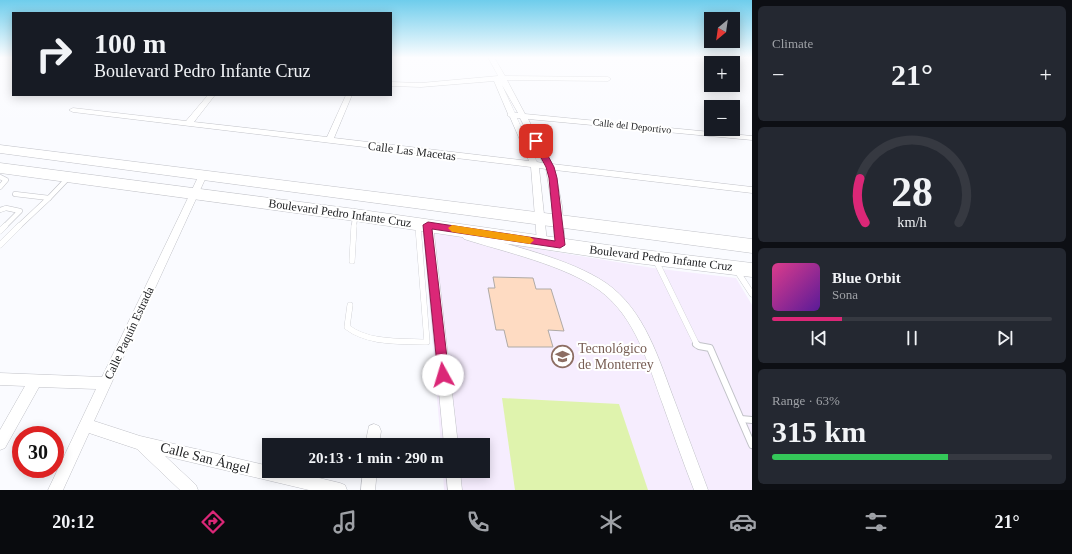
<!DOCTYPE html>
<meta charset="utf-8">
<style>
:root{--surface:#171b24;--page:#242831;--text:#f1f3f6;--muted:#9ea1a6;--line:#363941;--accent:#db2777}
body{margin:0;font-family:"Times New Roman",serif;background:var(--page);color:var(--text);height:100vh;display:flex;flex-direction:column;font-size:15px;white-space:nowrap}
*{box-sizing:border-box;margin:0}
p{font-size:13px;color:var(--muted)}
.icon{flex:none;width:22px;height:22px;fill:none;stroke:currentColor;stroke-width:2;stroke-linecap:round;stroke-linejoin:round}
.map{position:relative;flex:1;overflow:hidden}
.panel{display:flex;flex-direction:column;gap:6px;padding:6px;background:#0d0f14;width:320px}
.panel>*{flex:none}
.top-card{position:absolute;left:12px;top:12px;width:380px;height:84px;border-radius:0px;box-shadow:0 2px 10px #0003;background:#171b24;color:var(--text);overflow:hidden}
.needle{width:26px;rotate:209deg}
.tools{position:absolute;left:704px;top:12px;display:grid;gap:8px}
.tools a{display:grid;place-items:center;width:36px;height:36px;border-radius:0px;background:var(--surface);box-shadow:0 2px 10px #0003;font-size:20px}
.speed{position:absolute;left:12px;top:426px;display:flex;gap:8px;font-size:20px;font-weight:700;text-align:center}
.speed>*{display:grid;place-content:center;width:52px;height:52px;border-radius:50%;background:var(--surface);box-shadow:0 2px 10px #0003;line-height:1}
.speed .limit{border:6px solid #d22;background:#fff;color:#111}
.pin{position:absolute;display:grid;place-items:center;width:34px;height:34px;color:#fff;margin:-17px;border-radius:8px;box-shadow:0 2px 6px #0006}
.me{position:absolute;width:44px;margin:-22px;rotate:354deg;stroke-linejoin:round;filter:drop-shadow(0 0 3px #0008)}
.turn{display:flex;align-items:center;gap:14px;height:84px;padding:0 16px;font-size:18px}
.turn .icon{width:52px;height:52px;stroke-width:2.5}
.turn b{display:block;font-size:28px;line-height:34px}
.big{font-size:30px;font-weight:700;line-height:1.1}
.panel .card{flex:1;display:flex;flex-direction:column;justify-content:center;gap:6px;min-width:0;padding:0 14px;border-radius:6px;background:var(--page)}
.panel .dial{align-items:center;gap:0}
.dial svg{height:104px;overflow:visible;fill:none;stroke:var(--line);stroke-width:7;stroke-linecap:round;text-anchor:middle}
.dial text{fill:var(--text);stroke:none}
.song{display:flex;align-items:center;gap:12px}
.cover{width:48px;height:48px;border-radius:6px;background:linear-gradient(135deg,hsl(330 70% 55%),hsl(270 70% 35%))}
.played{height:4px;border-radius:2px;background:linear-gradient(90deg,var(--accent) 25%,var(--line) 25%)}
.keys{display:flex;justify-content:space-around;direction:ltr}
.heat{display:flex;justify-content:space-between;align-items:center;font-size:22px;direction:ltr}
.charge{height:6px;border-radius:3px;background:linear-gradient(90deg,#34c759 63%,var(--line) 0)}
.trip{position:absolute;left:262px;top:438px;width:228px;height:40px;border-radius:0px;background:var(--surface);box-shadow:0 2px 10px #0003;font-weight:700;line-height:40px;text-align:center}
.menu{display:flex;height:64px;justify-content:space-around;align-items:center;background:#090b0e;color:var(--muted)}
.menu .icon{width:28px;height:28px}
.menu .selected{color:var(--accent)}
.menu b{font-size:18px;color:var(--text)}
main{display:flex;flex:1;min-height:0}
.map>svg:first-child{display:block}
.education{fill:#f6edfe}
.green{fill:#dff3ad}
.building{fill:#fedbc2;stroke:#afaaa6}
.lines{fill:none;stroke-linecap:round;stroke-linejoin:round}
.service-far2-casing{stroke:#c1c2c8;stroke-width:5.5}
.service-far1-casing{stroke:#c1c2c8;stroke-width:6}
.service-casing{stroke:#c1c2c8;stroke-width:8}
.minor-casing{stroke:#c1c2c8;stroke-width:1}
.trunk-casing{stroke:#c1c2c8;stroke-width:1}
.service-far2{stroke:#fff;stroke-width:4.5}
.service-far1{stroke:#fff;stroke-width:5.5}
.service{stroke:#fff;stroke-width:6}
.minor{fill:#fff;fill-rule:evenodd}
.trunk{fill:#fff;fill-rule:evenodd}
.route{fill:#db2777;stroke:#8e194d}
.slow{fill:#f59e0b}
.labels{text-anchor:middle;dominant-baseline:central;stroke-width:4;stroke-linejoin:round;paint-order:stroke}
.far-street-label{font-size:10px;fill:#242527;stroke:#fff}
.street-label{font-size:12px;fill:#242527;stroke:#fff}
.near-education-label{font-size:14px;fill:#785e54;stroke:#fff;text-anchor:start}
.near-street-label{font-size:14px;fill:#242527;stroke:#fff}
</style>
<main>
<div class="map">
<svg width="752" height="490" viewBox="0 0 752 490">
<rect width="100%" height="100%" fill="#fafbff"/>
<path class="education" d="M423 230 653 268 736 278 752 305V490H444L443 471H483V445H441Z"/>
<path class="green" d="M502 398 619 404 648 490H515Z"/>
<path class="building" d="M493 277 533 278 536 289H551L564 331 548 330 553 347H508L504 330H496L488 288H495Z"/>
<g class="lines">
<defs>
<g id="service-far2">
<path d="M0 177 6 180 0 187"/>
<path d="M15 194 49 198 69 177"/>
<path d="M0 210 6 208 20 211 4 227"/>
<path d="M418 225V227"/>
<path d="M18 227 49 198"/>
<path d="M354 227 355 215"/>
</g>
<g id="service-far1">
<path d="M0 231 5 226"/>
<path d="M0 245 19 226"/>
<path d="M352 261 354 226"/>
<path d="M656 261 697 345"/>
<path d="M737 271 752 294"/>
<path d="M350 305 347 327C369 344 401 341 427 342L418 226"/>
</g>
<g id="service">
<path d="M696 344 699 346 710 348 752 445"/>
<path d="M741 419 752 420"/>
</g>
<g id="minor">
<path d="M488 57H494L505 76 608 77 611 79 608 81 507 80 525 114 752 136V140L528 119 552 164 752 187V193L555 170 562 206 565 245 564 248H556L555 245 552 206 546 169 539 168 547 242 546 245H538L537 242 531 167 73 112 69 110 73 108 186 121 208 95H215L194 122 327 137 346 95H352L334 138 529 161 510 117 507 115 508 114 494 81 421 87 391 86V82L421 83 498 76ZM502 85 518 113H515ZM517 118H520L543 163 537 162Z"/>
<path d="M203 172 207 175 94 421 140 436 269 466V471H290L340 483 345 485 347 490H309L165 456 196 485 198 490H180L137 449 89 433 63 490H48L96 389 39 387 5 448 0 450V430L25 386 0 385V373L102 377 199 175Z"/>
<path d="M428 221 433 225 458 445H444L423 225Z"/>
<path d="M467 232C510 246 569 258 606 283 645 310 659 360 675 402 686 431 697 461 708 490H694C683 462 673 433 663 405 648 364 636 317 599 290 564 265 505 252 464 239L462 236 464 233Z"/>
<path d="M374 424 379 426 381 431 379 445H365L369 426Z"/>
<path d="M363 471H377L375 490H361Z"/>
<path d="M446 471H460L462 490H448Z"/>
</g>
<g id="trunk">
<path d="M0 145 752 239V253L0 153Z"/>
<path d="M0 163 355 209 636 249 752 263V277L636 263 355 221 0 173Z"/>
</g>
</defs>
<use href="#service-far2" class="service-far2-casing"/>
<use href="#service-far1" class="service-far1-casing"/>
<use href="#service" class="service-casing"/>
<use href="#minor" class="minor-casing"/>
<use href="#trunk" class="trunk-casing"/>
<use href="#service-far2" class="service-far2"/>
<use href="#service-far1" class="service-far1"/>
<use href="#service" class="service"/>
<use href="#minor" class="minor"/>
<use href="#trunk" class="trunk"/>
</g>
<linearGradient id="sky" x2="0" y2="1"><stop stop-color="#6ecdec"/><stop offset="0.46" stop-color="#fdfdff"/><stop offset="1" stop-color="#fdfdff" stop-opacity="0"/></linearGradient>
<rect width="752" height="125" fill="url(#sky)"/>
<path class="route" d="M536 139 540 141 554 167 557 178 565 245 560 248 432 229 449 375 447 379 443 380 439 379 438 375 423 225 428 222 555 241 549 178 546 167 532 141Z"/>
<path class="slow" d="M452 225 530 237 534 240 530 244 452 232 448 228Z"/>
<defs>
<symbol id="university-ring" viewBox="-11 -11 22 22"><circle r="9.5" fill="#fff" stroke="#8d6e63" stroke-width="1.5"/><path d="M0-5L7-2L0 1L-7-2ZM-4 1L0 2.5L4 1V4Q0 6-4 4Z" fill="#8d6e63"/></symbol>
</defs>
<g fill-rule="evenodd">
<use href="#university-ring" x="550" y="344" width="25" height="25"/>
</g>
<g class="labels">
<g class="far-street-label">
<text transform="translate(632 126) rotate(6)">Calle del Deportivo</text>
</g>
<g class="street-label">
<text transform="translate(412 151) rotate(7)">Calle Las Macetas</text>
<text transform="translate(340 213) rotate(8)">Boulevard Pedro Infante Cruz</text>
<text transform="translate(661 258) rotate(7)">Boulevard Pedro Infante Cruz</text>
<text transform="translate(129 333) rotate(-65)">Calle Paquín Estrada</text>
</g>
<g class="near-education-label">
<text x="578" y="348">Tecnológico<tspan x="578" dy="16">de Monterrey</tspan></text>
</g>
<g class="near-street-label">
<text transform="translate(205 458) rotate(14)">Calle San Ángel</text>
</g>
</g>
</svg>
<div class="tools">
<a><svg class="needle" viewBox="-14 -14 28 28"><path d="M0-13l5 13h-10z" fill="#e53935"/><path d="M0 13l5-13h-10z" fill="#9ea1a6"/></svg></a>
<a>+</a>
<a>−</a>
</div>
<div class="speed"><div class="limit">30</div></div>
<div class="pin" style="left:536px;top:141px;background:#d93025"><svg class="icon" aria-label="arrive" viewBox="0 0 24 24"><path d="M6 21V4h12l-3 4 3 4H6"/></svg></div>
<svg class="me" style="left:443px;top:375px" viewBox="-20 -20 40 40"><circle r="19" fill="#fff"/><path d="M0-13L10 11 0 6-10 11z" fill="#db2777"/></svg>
<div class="trip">20:13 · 1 min · 290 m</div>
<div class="top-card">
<div class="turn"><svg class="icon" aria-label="right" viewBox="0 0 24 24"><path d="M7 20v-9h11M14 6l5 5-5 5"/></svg><div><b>100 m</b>Boulevard Pedro Infante Cruz</div></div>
</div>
</div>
<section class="panel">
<div class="card"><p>Climate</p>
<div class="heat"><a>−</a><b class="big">21°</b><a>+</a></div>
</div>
<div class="card dial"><svg viewBox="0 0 100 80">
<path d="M14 69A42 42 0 1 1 86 69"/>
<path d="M14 69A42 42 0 0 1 10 35" stroke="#db2777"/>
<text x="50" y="56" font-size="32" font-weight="700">28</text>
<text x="50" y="72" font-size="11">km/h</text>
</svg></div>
<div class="card">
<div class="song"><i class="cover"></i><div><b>Blue Orbit</b><p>Sona</p></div></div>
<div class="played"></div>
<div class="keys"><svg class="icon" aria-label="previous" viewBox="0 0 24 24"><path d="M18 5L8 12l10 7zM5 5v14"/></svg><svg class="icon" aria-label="pause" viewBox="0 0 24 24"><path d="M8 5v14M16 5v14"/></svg><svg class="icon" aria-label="next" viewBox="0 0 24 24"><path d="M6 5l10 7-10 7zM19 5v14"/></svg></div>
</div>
<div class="card"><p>Range · 63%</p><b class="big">315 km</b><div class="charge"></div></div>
</section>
</main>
<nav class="menu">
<b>20:12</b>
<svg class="icon selected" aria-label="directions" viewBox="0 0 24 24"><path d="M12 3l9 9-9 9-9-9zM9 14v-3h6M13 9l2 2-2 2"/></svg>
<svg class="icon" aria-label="music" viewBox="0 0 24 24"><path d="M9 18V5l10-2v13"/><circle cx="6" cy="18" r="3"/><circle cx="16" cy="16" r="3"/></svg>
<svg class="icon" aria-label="phone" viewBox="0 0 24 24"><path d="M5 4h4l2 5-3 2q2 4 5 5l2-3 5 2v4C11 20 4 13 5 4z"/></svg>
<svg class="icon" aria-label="climate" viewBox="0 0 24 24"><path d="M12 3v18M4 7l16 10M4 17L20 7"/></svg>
<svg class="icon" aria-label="car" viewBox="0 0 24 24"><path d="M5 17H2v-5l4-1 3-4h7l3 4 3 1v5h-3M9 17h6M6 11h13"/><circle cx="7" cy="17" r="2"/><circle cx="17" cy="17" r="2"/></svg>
<svg class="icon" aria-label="filters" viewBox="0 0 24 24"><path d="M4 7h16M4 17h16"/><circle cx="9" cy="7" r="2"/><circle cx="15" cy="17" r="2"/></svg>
<b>21°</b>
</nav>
